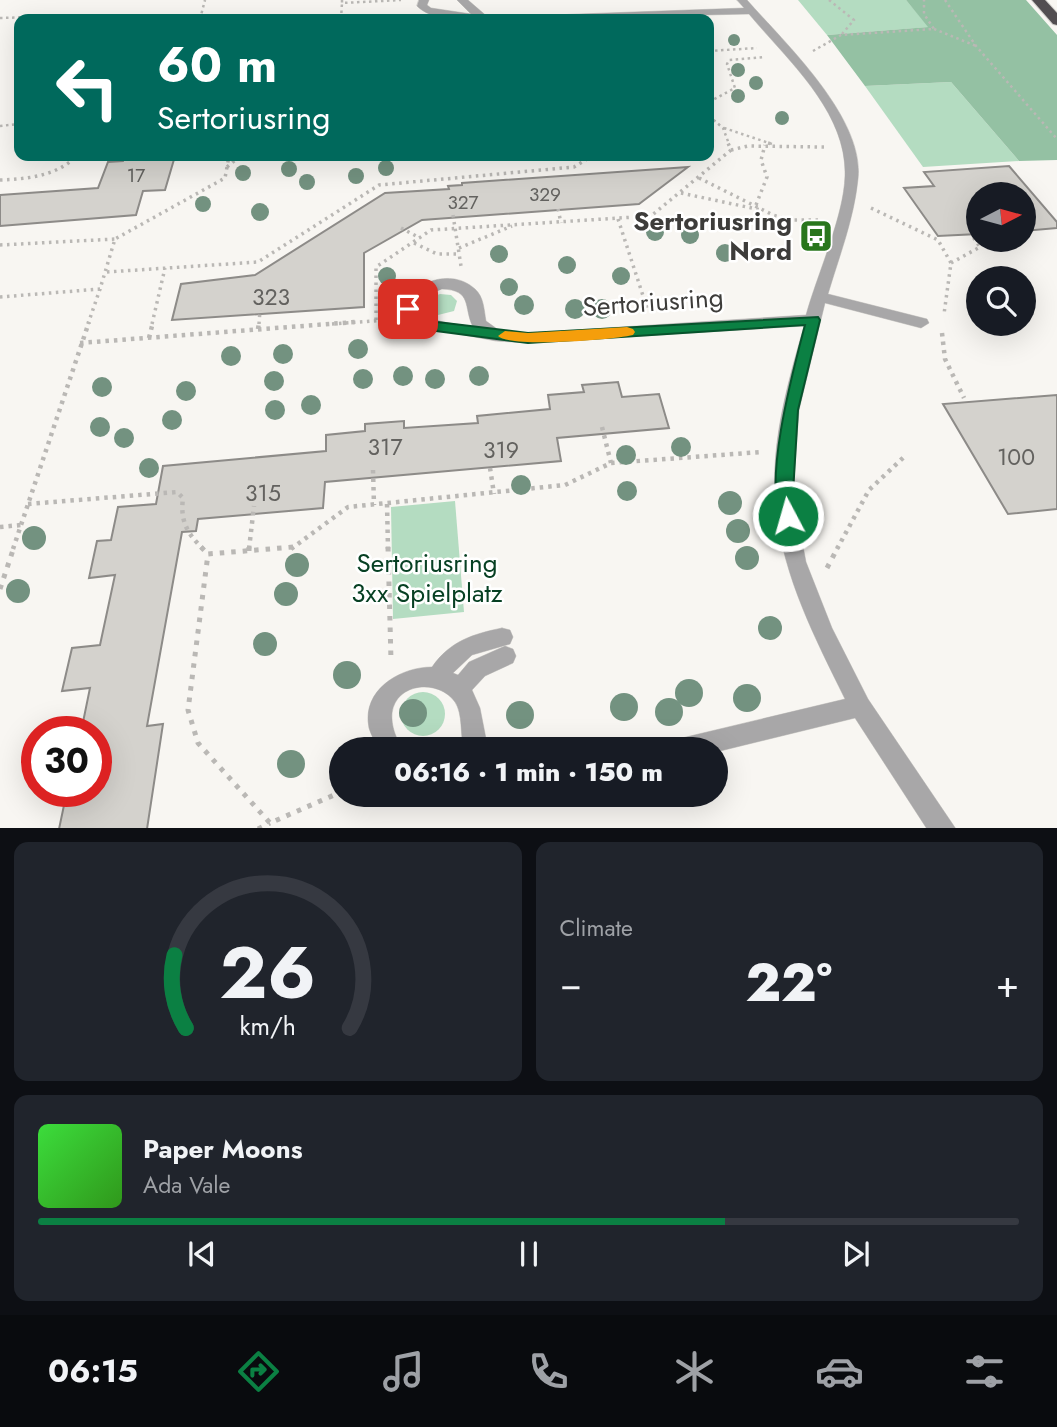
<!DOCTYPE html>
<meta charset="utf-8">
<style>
:root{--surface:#171b24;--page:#20242c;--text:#f1f3f6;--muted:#9ea1a6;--line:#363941;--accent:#0b8043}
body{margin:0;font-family:Jost,sans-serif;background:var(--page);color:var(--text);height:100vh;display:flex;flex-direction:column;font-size:26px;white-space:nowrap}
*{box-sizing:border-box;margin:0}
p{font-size:23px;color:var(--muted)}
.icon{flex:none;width:38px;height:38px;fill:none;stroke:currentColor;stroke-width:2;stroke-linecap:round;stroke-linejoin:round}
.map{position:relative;height:828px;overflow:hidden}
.details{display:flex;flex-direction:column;gap:14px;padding:14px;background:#0d0f14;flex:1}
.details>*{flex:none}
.hud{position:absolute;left:14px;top:14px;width:700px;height:147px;border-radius:14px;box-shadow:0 7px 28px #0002;background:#00695c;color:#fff;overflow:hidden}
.needle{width:46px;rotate:84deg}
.tools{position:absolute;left:966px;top:182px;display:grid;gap:14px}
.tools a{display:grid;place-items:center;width:70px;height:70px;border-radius:50%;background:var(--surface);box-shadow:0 7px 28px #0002;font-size:35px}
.speed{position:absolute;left:21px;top:716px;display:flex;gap:14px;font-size:35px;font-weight:700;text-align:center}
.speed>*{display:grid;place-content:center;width:91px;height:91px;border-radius:50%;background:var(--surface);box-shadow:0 7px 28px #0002;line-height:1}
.speed .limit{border:10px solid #d22;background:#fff;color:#111}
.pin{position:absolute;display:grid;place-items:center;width:60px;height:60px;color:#fff;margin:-30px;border-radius:14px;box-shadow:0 4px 10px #0006}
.me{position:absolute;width:77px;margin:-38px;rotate:354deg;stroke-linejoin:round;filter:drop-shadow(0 0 5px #0008)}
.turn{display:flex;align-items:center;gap:24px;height:147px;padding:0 28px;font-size:32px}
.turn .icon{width:91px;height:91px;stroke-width:2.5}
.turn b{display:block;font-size:49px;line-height:60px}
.big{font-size:52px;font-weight:800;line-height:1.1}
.details .widget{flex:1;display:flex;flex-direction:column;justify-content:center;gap:10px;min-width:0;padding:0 24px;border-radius:14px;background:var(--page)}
.details .dial{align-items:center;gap:0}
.dial svg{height:182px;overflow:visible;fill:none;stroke:var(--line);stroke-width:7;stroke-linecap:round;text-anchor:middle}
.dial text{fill:var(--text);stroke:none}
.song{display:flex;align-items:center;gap:21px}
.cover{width:84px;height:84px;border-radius:10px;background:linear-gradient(135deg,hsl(120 70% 55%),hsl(110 70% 35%))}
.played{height:7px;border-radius:4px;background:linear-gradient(90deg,var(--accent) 70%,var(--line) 70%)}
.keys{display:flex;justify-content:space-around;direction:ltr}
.heat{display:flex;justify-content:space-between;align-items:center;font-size:38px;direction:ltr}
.details .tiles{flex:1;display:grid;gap:14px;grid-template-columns:1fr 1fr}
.widget:last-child{grid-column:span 2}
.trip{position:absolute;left:329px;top:737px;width:399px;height:70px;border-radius:35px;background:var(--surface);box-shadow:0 7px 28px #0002;font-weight:800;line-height:70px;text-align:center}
.tab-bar{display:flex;height:112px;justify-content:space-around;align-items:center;background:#090b0e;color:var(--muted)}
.tab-bar .icon{width:49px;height:49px}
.tab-bar .selected{color:var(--accent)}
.tab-bar b{font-size:32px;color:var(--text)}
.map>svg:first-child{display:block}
.green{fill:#b4dcc1}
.forest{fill:#94c1a3}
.building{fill:#d4d2cd;stroke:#8d8b88;stroke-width:2}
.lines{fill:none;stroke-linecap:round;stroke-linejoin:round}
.minor-casing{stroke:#d3d1cd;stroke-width:1}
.highway-casing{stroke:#d3d1cd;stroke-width:2}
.path-far3{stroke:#bab8b5;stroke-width:2.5;stroke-dasharray:2.5 3.5;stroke-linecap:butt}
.path-far2{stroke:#bab8b5;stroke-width:3.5;stroke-dasharray:2.5 4.5;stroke-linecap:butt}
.path-far1{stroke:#bab8b5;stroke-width:4.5;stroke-dasharray:3.5 5;stroke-linecap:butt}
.path{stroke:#bab8b5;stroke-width:5;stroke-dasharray:4.5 7;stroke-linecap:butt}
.minor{fill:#a8a7a8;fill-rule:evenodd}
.highway{fill:#524e51;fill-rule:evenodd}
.tree{fill:#739280}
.route{fill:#0b8043;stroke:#07532c;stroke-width:2}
.slow{fill:#f59e0b}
.labels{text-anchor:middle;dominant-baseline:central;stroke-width:5;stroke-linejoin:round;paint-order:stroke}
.far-number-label{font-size:19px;fill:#63625f}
.number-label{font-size:23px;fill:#63625f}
.poi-label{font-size:26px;font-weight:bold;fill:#3d3c3a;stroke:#fff;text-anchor:end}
.street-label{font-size:26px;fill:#3d3c3a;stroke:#fff}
.park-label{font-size:26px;fill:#074023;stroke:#fff}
</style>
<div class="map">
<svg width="1057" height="829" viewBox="0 0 1057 829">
<rect width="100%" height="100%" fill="#f8f6f2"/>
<g class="green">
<path d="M798 0H906L929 27 827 35Z"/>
<path d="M951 82 1019 161 923 167 865 86Z"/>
<path d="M440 294 451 295 457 301 454 311 438 315 425 309 426 299Z"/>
<path d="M455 501 464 612 393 619 391 507Z"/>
<circle cx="423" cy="714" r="22"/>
</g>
<path class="forest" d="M906 0H1026L1057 35V160L1019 161 951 82 865 86 827 35 928 27Z"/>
<g class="building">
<path d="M125 156H175L165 190 143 191 136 215 0 226V195L98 188 108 162 123 161Z"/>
<path d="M1009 166 1057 222V228L1024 231V194H978V234L938 236 904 188 934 186 924 172Z"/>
<path d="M688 167 639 204 422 220 364 253V307L172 320 181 284 255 275 385 193 449 189 448 186 462 185V183Z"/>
<path d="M618 382 622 397 659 394 669 428 557 438 561 461 325 482 323 508 198 519 196 531 182 532 147 726 163 724 147 829H59L67 791H96V732H81L90 688 62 691 72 648 100 645 115 575 89 578 97 541 111 540 118 507 156 504 163 466 326 451V435L365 431V424L404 421V428L478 423 477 416 550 409 548 395 584 392 582 385Z"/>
<path d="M1057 395V509L1008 514 943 404Z"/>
</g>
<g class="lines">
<defs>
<g id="minor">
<path d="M419 0H429L427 5 431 8 471 14 457 0H468L490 19C469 20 432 22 417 6Z"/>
<path d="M737 0H747C785 43 865 118 858 179 854 219 839 257 828 294L927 319 929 323 921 328 825 303 799 410 793 493 806 562 832 628 868 699 956 829H927L855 718 716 752V749H670L674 741 682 738 845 699C813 634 778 567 775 493 772 437 789 379 804 326L529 343 496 341 416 326 406 320 400 309C412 282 451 267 475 289 484 297 484 310 486 321L500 331 529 333 806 315C817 275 844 216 845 176 847 111 787 60 749 14L520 19 525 16 744 8ZM442 289C473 290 463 307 473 327 456 323 428 323 416 309L423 297Z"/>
<path d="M502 628 510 630 513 637 510 644 472 655 453 673 458 675 469 662 505 646 513 649 516 656 513 663 485 676 472 690 480 708 488 749H464C460 735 463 714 455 702 439 679 396 682 392 713 391 727 396 737 402 749H378C376 743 371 735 369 728 361 690 400 667 432 667 450 641 473 634 502 628Z"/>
</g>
<path id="highway" d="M1032 0H1045L1057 13V25L1053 24Z"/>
</defs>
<use href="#minor" class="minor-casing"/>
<use href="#highway" class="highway-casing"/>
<g class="path-far3">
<path d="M342 0V3L401 0"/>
<path d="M829 0 854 20 842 34"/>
<path d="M945 0 976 46 1057 139"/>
<path d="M0 18 65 16 76 19"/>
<path d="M200 19 205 0"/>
<path d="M341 19 342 3"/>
<path d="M934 29 976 46"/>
<path d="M709 51 757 48"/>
<path d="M813 51 841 35 934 29 924 14V0"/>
<path d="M709 102 735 88 727 64 729 60 765 57"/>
<path d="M709 116 723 128 729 144"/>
<path d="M0 126 19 124"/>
<path d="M724 128 772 144"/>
</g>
<g class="path-far2">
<path d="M768 143 772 144"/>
<path d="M731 150 748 146 824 147"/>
<path d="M227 167 240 156"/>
<path d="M699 178 773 215 790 220H821"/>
<path d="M0 180C28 179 56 176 77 156"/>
<path d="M681 193 761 210"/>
<path d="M756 205 767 177 761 160 765 145"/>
<path d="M871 208 938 240 951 263 944 314"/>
<path d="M558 209 561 223"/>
<path d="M453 215 461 266"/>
<path d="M618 219 647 308"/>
<path d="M401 228 420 238"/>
<path d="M414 243 437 254H460"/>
<path d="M0 245 115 239"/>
<path d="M459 248 512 226"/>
<path d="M951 263 980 247 971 234"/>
<path d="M107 272 258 262 379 185 574 167 592 156"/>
<path d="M0 297 100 289 115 239 225 178 229 156"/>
<path d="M376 320V267L431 230 651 216 731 150 728 143"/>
<path d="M88 324 100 289"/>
<path d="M152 324 165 268"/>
<path d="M259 324 260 310"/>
<path d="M332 324 386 320"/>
</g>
<g class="path-far1">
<path d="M258 329 259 322"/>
<path d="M942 333 945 359 964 398"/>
<path d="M149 338 153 322"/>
<path d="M80 343 355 322"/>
<path d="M602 427 611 463"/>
<path d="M490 468 494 494"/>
<path d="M373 470 374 505"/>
<path d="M28 504 177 492 183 498C180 521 187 533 203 549"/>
<path d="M387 504 388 549"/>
<path d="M0 527 21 525"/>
<path d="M13 549 89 322"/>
<path d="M249 549 254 506"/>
<path d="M291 549 348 507 565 485 611 463 761 452"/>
<path d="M837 549 869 490 905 456"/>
</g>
<g class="path">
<path d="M201 547 208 554"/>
<path d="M293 547 208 554 188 710 198 743 270 823 341 792"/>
<path d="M388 547 391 660"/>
<path d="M249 551V547"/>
<path d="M827 568 838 547"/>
<path d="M0 589 14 547"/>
<path d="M258 829 270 823"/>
</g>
<use href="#minor" class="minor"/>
<use href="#highway" class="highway"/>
</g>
<g class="tree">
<circle cx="734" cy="40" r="6"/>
<circle cx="738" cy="70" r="7"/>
<circle cx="756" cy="83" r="7"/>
<circle cx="738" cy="96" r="7"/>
<circle cx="782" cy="118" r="7"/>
<circle cx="386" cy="168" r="8"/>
<circle cx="289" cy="169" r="8"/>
<circle cx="243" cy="173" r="8"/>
<circle cx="356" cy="176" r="8"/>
<circle cx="307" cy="182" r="8"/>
<circle cx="203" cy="204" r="8"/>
<circle cx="260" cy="212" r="9"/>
<circle cx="655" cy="232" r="9"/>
<circle cx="690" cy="235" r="9"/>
<circle cx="725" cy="253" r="9"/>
<circle cx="499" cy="254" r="9"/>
<circle cx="567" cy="265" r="9"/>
<circle cx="387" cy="276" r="9"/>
<circle cx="621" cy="276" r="9"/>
<circle cx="509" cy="287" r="9"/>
<circle cx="524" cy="305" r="10"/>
<circle cx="575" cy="309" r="10"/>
<circle cx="602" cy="309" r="10"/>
<circle cx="358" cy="349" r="10"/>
<circle cx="283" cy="354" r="10"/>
<circle cx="231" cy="356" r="10"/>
<circle cx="403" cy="376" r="10"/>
<circle cx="479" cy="376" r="10"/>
<circle cx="363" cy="379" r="10"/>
<circle cx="435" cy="379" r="10"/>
<circle cx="274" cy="381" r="10"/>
<circle cx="102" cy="387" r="10"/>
<circle cx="186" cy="391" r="10"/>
<circle cx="311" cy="405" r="10"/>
<circle cx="275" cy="410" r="10"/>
<circle cx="172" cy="420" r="10"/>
<circle cx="100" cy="427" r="10"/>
<circle cx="124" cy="438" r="10"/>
<circle cx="681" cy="447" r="10"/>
<circle cx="626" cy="455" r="10"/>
<circle cx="149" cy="468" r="10"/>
<circle cx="521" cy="485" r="10"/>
<circle cx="627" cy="491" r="10"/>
<circle cx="730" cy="503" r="12"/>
<circle cx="738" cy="531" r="12"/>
<circle cx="34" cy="538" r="12"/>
<circle cx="747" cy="558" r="12"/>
<circle cx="297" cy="565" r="12"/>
<circle cx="18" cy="591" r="12"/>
<circle cx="286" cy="594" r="12"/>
<circle cx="770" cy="628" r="12"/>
<circle cx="265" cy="644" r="12"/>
<circle cx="347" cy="675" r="14"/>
<circle cx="689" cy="693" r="14"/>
<circle cx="747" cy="698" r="14"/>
<circle cx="624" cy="707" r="14"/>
<circle cx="669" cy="712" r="14"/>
<circle cx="413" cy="713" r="14"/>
<circle cx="520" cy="715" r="14"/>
<circle cx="291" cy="764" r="14"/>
</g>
<path class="route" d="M408 304 427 319 437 322 528 333 818 317 820 320 798 410 793 493 797 516 794 521H782C762 483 794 367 805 325L528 343 436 331 417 325 407 319 401 309Z"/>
<path class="slow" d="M627 327 633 329 635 332 633 335C613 340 509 348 498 336L505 331 528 333Z"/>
<defs>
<symbol id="bus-square" viewBox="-11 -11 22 22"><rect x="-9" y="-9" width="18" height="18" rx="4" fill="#29761d" stroke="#fff"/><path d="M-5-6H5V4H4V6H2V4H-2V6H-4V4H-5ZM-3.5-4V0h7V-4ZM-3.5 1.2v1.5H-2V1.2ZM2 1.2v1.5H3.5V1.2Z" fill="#fff"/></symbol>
</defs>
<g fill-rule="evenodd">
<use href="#bus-square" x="797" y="217" width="38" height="38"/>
</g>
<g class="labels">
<g class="far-number-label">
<text x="136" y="175">17</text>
<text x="545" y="194">329</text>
<text x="463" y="202">327</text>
</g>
<g class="number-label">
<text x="271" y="297">323</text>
<text x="385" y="447">317</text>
<text x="501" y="450">319</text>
<text x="1016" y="457">100</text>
<text x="263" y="493">315</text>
</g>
<g class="poi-label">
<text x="792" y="221">Sertoriusring<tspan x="792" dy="30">Nord</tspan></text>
</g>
<g class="street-label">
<text transform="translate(653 302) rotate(-4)">Sertoriusring</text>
</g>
<g class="park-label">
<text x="427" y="563">Sertoriusring<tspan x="427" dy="30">3xx Spielplatz</tspan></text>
</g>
</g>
</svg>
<div class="tools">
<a><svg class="needle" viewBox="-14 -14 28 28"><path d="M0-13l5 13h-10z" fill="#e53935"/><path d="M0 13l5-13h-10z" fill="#9ea1a6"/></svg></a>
<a><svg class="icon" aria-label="search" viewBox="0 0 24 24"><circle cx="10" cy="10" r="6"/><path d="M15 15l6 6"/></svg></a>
</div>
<div class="speed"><div class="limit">30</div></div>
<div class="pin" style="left:408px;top:309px;background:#d93025"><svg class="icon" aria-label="arrive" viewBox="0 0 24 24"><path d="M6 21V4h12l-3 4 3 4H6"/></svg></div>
<svg class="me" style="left:788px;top:516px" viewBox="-20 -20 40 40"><circle r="17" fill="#0b8043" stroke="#fff" stroke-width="3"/><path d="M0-11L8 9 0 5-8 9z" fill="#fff"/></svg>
<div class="trip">06:16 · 1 min · 150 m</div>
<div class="hud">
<div class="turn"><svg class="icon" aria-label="left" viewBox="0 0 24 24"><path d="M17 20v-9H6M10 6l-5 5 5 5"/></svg><div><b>60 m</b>Sertoriusring</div></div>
</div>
</div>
<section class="details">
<div class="tiles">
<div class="widget dial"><svg viewBox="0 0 100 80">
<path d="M14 69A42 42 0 1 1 86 69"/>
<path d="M14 69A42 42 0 0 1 9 37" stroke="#0b8043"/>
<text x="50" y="56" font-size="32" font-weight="700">26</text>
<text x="50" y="72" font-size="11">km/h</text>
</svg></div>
<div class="widget"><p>Climate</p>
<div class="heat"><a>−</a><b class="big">22°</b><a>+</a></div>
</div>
<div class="widget">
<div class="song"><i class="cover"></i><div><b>Paper Moons</b><p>Ada Vale</p></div></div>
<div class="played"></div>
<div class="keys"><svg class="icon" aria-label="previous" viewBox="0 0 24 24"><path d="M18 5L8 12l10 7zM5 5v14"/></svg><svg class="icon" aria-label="pause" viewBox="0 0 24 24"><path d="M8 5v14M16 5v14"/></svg><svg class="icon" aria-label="next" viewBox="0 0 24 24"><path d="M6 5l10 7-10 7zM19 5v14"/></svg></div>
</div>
</div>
</section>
<nav class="tab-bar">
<b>06:15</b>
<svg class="icon selected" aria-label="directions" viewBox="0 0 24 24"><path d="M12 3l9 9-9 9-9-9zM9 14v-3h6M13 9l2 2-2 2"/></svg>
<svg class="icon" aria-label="music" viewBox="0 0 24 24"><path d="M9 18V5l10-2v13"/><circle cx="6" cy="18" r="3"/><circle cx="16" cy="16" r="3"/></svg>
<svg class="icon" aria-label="phone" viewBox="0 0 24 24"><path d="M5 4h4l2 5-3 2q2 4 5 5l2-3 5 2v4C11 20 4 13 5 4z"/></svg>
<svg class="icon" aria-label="climate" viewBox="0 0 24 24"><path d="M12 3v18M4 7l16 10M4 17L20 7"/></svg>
<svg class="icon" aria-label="car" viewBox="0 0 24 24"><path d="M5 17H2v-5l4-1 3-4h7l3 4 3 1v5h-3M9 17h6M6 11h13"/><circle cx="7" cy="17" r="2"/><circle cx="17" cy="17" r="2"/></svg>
<svg class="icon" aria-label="filters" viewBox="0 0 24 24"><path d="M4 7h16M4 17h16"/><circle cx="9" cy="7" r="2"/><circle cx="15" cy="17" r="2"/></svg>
</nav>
